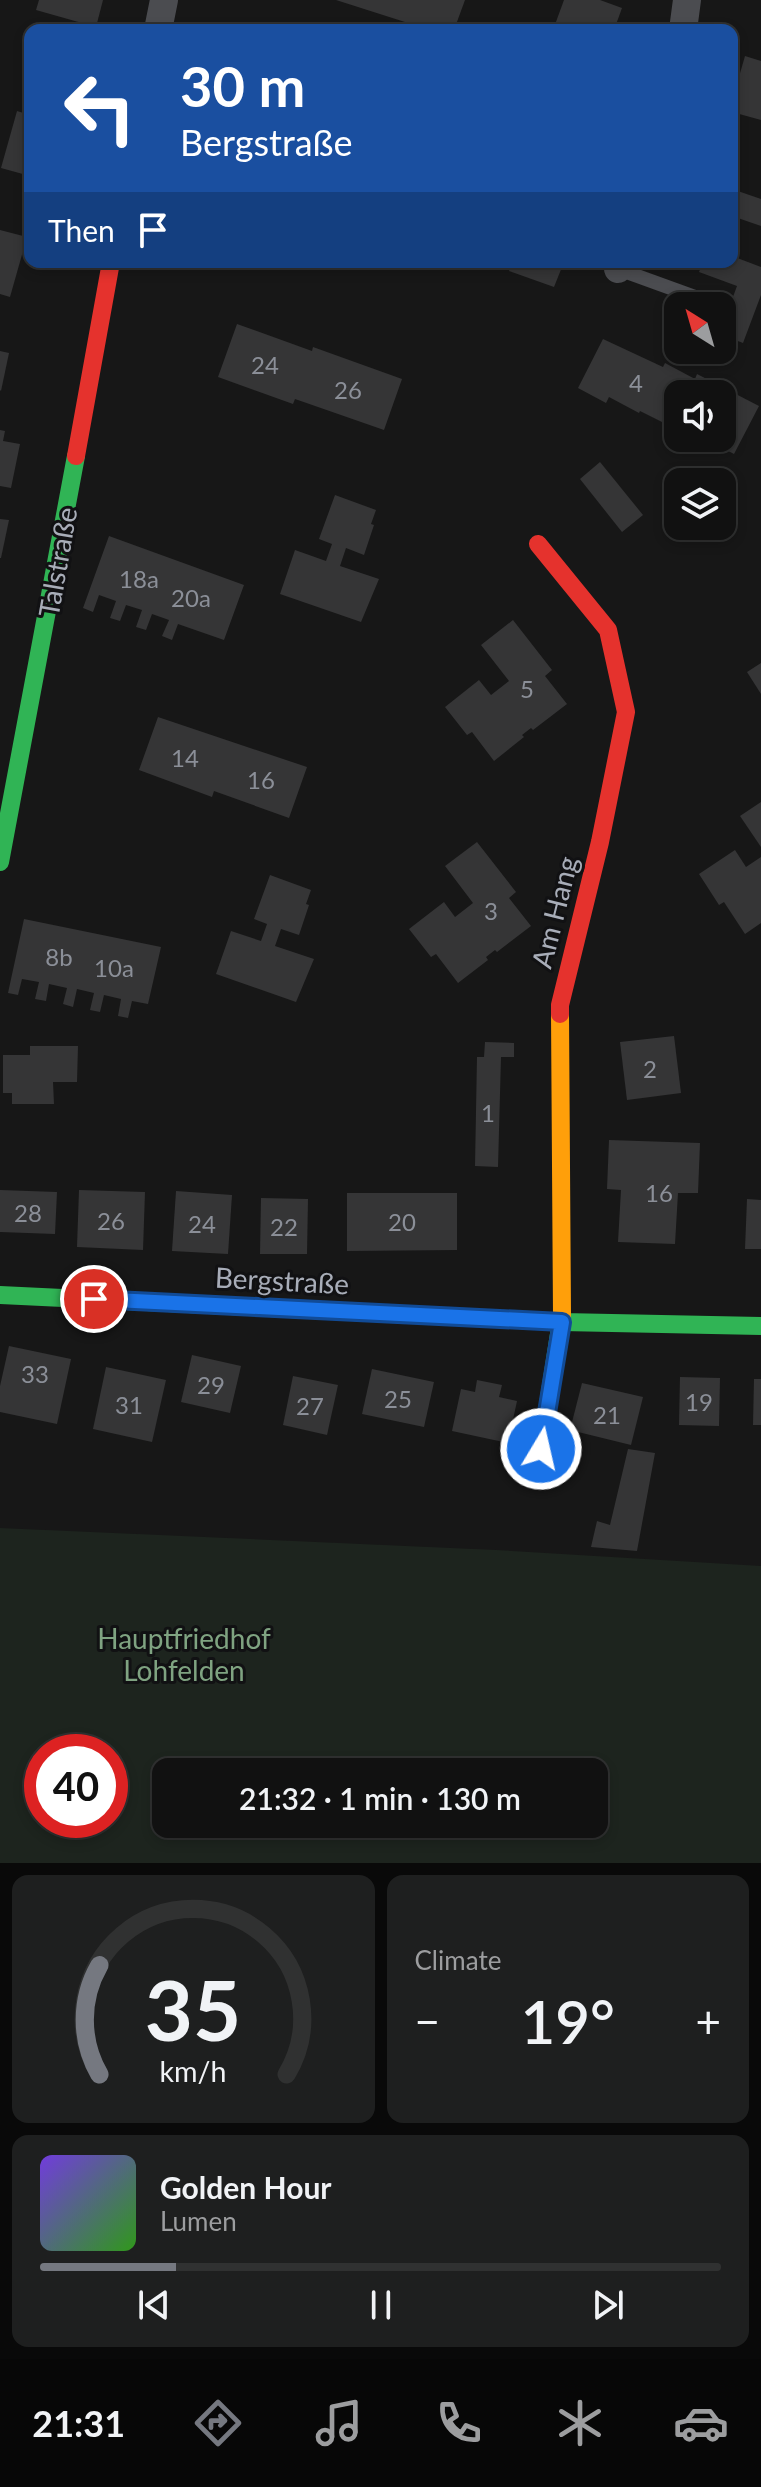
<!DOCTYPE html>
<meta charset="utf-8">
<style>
:root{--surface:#111;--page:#1e1f1f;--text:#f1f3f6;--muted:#9c9d9f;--line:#303131;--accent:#757880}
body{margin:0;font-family:Lato,sans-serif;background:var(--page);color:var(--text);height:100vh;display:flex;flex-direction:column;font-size:30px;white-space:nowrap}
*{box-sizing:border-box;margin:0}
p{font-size:26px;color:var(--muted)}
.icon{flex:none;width:44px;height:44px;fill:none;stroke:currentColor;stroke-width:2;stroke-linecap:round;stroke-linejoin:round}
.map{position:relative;height:1863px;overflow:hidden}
.panel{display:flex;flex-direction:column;gap:12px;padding:12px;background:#090909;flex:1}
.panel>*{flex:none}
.top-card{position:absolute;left:24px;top:24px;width:714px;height:244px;border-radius:16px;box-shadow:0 4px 12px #0003,0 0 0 2px var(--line);background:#1a4fa0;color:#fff;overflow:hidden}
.needle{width:52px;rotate:323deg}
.fabs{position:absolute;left:664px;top:292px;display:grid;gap:16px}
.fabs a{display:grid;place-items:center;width:72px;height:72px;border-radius:16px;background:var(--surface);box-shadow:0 4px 12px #0003,0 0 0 2px var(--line);font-size:40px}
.speed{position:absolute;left:24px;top:1734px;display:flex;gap:16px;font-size:40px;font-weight:700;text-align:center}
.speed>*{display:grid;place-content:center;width:104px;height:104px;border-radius:50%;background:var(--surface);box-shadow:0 4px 12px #0003,0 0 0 2px var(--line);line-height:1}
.speed .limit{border:12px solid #d22;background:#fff;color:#111}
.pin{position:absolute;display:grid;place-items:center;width:68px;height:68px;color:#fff;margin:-34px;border:4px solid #fff;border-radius:50%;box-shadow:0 2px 8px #0007}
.me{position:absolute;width:88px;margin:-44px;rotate:9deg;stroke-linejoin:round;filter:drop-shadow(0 0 6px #0008)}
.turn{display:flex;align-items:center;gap:28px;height:168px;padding:0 24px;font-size:36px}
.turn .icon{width:104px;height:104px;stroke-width:2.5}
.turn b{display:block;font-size:56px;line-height:68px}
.then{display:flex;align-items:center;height:76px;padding:0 24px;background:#0003;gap:16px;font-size:30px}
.big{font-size:60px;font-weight:600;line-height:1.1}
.panel .widget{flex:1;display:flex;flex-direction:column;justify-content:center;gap:12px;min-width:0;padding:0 28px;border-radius:16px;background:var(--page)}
.panel .dial{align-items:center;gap:0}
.dial svg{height:208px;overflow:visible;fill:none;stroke:var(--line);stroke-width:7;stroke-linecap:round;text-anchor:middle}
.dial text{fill:var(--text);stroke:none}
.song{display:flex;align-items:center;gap:24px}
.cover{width:96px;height:96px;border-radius:12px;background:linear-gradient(135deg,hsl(260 70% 55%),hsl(110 70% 35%))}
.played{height:8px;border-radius:4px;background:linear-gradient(90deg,var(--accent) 20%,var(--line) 20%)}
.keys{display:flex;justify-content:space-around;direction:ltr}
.heat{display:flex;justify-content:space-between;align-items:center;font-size:44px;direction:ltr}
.panel .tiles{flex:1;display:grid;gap:12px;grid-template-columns:1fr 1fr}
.widget:last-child{grid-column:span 2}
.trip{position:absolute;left:152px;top:1758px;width:456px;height:80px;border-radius:16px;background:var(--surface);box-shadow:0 4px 12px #0003,0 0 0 2px var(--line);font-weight:600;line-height:80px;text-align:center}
.menu{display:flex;height:128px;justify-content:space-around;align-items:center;background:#070707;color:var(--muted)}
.menu .icon{width:56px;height:56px}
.menu .active{color:var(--accent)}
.menu b{font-size:36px;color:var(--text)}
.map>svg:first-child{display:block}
.green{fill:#1d241e;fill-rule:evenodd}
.building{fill:#353536}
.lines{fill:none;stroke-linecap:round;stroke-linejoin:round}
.lane{stroke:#4b4c50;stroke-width:14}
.street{stroke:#4b4c50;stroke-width:28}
.fast{stroke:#30b455;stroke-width:18}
.slow{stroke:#ff9f0a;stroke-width:18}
.jam{stroke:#e5322d;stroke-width:18}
.route-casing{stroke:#114b97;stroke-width:20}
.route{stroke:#1a73e8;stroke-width:14}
.labels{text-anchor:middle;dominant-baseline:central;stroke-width:6;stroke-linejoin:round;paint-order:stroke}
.number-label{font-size:24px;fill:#8b8f98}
.street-label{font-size:28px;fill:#a8adb8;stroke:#111113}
.park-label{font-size:28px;fill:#7fa381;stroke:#111113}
</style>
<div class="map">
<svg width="761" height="1863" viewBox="0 0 761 1863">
<rect width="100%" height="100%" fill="#171717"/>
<path class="green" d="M0 1528 496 1550 761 1566V1863H0ZM42 1752H110V1820H42ZM166 1772H594V1824H166Z"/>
<g class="building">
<path d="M39 0H103L96 27 36 10Z"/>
<path d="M336 0H465L454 30H430Z"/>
<path d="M564 0H600L622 8 614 30H553Z"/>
<path d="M745 56 761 61V120L732 112V101Z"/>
<path d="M17 111 30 115V176L1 168Z"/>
<path d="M732 189 761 199V226L732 216Z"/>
<path d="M0 230 27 237 10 297 0 294Z"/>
<path d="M732 256 761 267V295L743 343 722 335V327L737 286 699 272 703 262H732Z"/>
<path d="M513 262H564L554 287 509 271Z"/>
<path d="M237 324 312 351 313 347 402 379 384 430 295 399 293 404 218 377Z"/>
<path d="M603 339 663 367 665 363 695 379 697 374 759 406 734 454 703 438H722V394H678V427L672 424 670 426 640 411 639 413 609 397 606 403 578 388Z"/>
<path d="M0 351 9 353 1 391 0 390Z"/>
<path d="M0 430 5 431 3 441 20 444 11 488 0 486Z"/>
<path d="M600 462 643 515 622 532 580 479Z"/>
<path d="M335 495 376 510 371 524 374 525 364 555 346 548 340 566 379 579 361 622 280 594 295 550 326 561 332 544 319 539Z"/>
<path d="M0 519 9 520 1 558H0Z"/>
<path d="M109 536 244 585 224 640 178 624 172 640 162 636 169 620 152 614 146 630 136 627 142 610 126 605 120 621 110 618 116 601 99 595 93 612 83 608Z"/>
<path d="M513 620 552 670 545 676 567 704 533 730 531 728 522 735 524 737 494 761 472 732 467 735 445 707 479 680 491 695 509 681 481 645Z"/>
<path d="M761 663V694L747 672Z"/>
<path d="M158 717 307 767 289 818 214 791 212 797 139 770Z"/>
<path d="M761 802V847L740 816Z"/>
<path d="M477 842 516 892 509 898 531 926 497 952 495 950 486 957 488 960 458 983 436 954 431 957 409 929 444 902 455 917 473 903 445 866Z"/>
<path d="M735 850 746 867 761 857V923L745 934 724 902 719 905 699 874Z"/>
<path d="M270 875 311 890 306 904 309 905 299 935 281 929 275 946 314 959 296 1002 216 974 231 931 261 941 267 924 254 919Z"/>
<path d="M24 919 161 947 148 1004 132 1001 128 1018 118 1016 121 999 104 995 100 1012 90 1010 94 993 77 989 73 1007 63 1004 67 988 49 984 46 1001 35 999 39 982 22 979 18 995 8 993Z"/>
<path d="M674 1036 681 1093 627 1100 620 1042Z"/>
<path d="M485 1042 514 1043V1057H501L498 1167 475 1166 477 1057H484Z"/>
<path d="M30 1046H78L77 1082H53L54 1104H12V1093H3V1055H30Z"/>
<path d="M609 1140 700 1143 698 1193H678L675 1244 618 1242 621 1190 607 1189Z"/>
<path d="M0 1190 57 1192 55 1234 0 1232Z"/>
<path d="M79 1190 145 1192 143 1250 77 1247Z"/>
<path d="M176 1191 232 1195 228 1254 172 1251Z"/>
<path d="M347 1193H457V1250L347 1251Z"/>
<path d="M261 1198 308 1199 307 1254H260Z"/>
<path d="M747 1199 761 1200V1249H745Z"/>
<path d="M9 1346 71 1359 57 1424 0 1412V1386Z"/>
<path d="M192 1355 241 1366 230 1413 181 1402Z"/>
<path d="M106 1367 166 1380 152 1442 93 1429Z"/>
<path d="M372 1369 434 1382 424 1427 362 1414Z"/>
<path d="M293 1376 338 1385 327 1435 283 1425Z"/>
<path d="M680 1377 720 1378 719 1426 679 1425Z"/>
<path d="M754 1379H761V1425H753Z"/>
<path d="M477 1380 502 1385 499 1397 517 1401 508 1443 452 1431 461 1389 475 1392Z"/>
<path d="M582 1383 643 1397 631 1445 570 1430Z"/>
<path d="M628 1449 655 1453 637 1551 591 1547 597 1521 610 1525Z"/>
</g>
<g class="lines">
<path class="lane" d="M618 269 720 306"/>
<g class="street">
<path d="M158 30 164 0"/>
<path d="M683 30 687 0"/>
<path d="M618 269 620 262"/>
</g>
<g class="fast">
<path d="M0 862 76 456"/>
<path d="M0 1295 562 1322 761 1326"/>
<path d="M541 1449 562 1315"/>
</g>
<path class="slow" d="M560 1014 562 1315"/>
<g class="jam">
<path d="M76 456 111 262"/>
<path d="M538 544 608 630 626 712 600 842 560 1005V1014"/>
</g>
</g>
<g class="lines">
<defs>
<path id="route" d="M94 1299 562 1322 541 1449"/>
</defs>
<use href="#route" class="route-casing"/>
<use href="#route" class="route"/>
</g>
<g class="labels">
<g class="number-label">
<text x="265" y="364">24</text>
<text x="636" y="382">4</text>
<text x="348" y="389">26</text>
<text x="139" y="578">18a</text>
<text x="191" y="597">20a</text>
<text x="527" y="688">5</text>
<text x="185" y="757">14</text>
<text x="261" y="779">16</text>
<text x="491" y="910">3</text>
<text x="59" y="956">8b</text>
<text x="114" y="967">10a</text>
<text x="650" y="1068">2</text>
<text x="488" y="1112">1</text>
<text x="659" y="1192">16</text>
<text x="28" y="1212">28</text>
<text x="111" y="1220">26</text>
<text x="402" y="1221">20</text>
<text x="202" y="1223">24</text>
<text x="284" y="1226">22</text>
<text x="35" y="1373">33</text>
<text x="211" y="1384">29</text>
<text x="398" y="1398">25</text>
<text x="699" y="1401">19</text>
<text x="129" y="1404">31</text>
<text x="310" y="1405">27</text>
<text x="607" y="1414">21</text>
</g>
<g class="street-label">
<text transform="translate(57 562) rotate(-80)">Talstraße</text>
<text transform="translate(554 912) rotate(-76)">Am Hang</text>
<text transform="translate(282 1280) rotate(3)">Bergstraße</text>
</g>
<g class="park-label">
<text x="184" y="1638">Hauptfriedhof<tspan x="184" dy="32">Lohfelden</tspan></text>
</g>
</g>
</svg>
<div class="fabs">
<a><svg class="needle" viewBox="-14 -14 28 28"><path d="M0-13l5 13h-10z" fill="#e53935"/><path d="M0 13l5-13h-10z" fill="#9c9d9f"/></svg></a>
<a><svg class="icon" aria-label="sound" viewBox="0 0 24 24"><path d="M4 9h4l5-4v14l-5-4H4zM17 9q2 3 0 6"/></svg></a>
<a><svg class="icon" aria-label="layers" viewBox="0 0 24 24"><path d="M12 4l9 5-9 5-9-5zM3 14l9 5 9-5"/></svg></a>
</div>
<div class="speed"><div class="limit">40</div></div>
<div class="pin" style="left:94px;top:1299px;background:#d93025"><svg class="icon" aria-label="arrive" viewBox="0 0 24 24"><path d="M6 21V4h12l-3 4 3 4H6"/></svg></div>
<svg class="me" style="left:541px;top:1449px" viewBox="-20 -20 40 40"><circle r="17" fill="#1a73e8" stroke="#fff" stroke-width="3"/><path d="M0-11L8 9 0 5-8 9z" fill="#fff"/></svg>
<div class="trip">21:32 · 1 min · 130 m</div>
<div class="top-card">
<div class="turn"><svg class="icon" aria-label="left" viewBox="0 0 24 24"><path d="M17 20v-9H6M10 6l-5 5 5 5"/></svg><div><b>30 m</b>Bergstraße</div></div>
<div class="then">Then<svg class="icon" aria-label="arrive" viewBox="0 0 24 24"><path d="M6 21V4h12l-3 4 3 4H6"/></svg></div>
</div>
</div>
<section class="panel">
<div class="tiles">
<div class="widget dial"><svg viewBox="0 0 100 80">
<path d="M14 69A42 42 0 1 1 86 69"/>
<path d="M14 69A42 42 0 0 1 14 27" stroke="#757880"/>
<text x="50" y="56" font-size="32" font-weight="700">35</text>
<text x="50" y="72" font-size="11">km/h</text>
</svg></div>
<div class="widget"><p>Climate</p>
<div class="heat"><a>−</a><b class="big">19°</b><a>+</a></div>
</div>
<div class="widget">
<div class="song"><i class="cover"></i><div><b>Golden Hour</b><p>Lumen</p></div></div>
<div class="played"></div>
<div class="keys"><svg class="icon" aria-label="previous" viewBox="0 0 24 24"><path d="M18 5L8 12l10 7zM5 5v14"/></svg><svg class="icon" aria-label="pause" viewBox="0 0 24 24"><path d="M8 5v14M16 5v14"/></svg><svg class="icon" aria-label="next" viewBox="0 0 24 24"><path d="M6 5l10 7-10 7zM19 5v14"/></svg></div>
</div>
</div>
</section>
<nav class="menu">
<b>21:31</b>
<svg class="icon active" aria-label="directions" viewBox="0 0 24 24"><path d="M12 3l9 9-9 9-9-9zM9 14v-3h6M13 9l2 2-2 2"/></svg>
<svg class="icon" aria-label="music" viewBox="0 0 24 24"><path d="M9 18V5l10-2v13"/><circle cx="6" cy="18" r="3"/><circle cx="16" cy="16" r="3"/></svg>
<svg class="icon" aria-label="phone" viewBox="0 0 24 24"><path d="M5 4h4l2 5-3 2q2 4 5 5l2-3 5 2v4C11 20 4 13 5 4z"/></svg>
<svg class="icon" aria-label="climate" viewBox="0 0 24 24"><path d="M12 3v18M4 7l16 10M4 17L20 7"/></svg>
<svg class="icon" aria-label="car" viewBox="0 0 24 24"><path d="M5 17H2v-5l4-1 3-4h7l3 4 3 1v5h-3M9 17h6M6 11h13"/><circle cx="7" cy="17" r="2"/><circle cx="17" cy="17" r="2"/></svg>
</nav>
